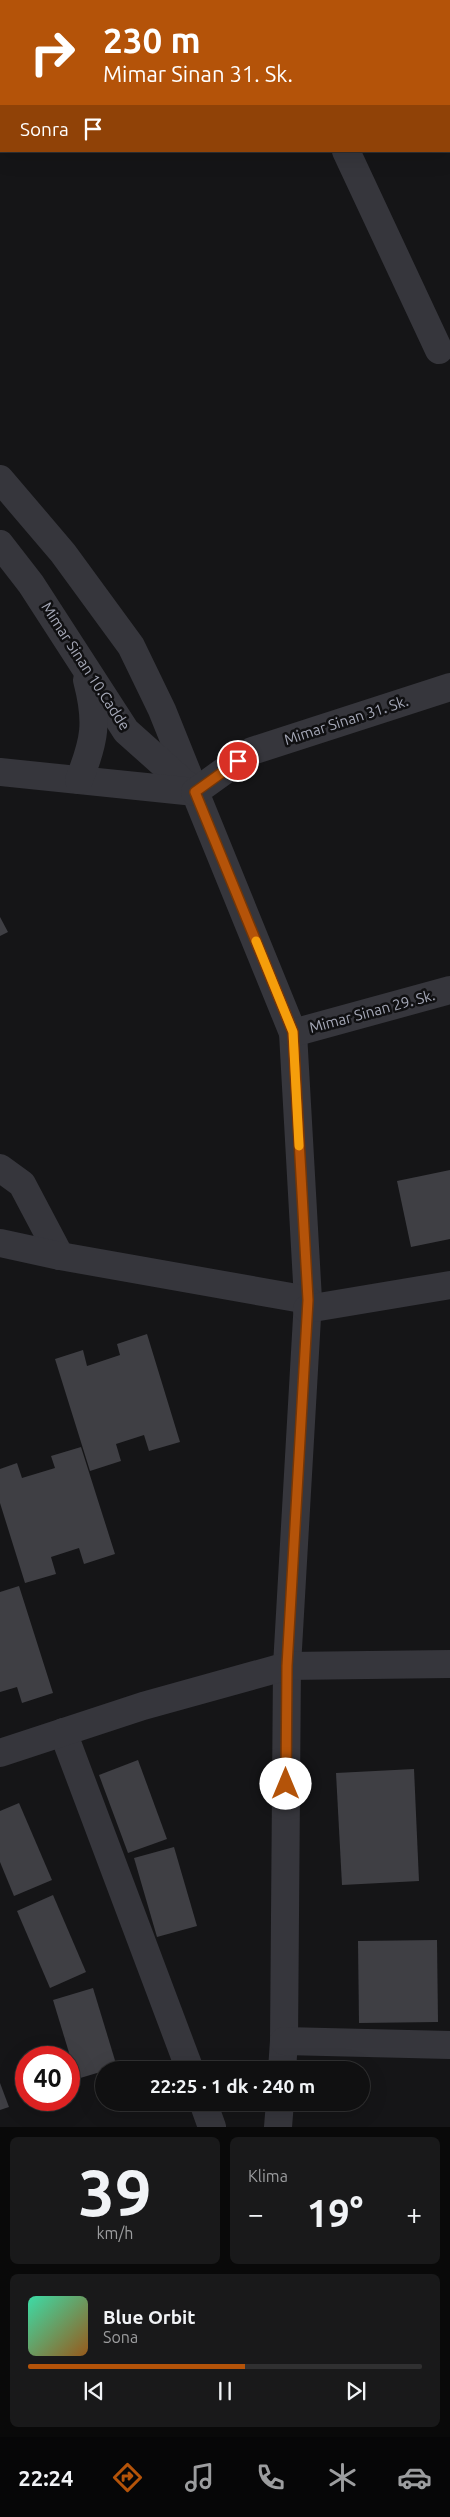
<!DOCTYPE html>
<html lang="tr">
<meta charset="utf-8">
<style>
:root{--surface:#101011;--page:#19191a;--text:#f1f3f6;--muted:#9c9d9f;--line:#303031;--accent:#b45309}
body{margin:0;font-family:Ubuntu,sans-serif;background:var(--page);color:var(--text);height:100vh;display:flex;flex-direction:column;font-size:19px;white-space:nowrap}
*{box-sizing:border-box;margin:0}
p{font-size:16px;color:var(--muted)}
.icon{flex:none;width:28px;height:28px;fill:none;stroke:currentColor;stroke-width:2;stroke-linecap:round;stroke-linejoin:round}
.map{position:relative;height:2127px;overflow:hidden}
.panel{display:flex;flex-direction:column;gap:10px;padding:10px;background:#090909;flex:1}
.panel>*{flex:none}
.hud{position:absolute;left:0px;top:0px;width:450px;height:152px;box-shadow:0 5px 20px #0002,0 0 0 1px var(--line);background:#b45309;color:#fff;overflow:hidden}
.speed{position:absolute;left:15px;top:2046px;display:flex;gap:10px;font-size:25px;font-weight:700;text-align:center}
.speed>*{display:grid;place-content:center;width:65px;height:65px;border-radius:50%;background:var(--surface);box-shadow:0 5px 20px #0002,0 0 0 1px var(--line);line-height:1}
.speed .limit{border:8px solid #d22;background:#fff;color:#111}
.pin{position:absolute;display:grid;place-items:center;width:42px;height:42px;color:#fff;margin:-21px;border:2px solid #fff;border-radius:50%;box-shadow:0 1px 5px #0007}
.me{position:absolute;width:55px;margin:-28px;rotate:0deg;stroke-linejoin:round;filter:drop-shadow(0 0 4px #0008)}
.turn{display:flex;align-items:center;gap:18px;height:105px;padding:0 20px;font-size:22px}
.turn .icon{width:65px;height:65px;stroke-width:2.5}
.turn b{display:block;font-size:35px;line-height:42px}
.then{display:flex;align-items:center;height:48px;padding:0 20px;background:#0003;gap:10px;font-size:19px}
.big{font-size:38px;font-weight:700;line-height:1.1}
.panel .card{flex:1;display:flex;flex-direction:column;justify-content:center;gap:8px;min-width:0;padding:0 18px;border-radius:8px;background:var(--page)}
.panel .dial{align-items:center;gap:0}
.dial b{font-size:65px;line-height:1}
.song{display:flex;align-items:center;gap:15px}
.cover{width:60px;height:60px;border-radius:8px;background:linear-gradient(135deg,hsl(160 70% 55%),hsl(30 70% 35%))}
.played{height:5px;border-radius:2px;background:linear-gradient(90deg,var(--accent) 55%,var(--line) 55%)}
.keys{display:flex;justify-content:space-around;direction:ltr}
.heat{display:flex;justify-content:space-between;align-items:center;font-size:28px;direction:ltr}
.panel .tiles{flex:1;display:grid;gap:10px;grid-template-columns:1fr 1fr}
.card:last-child{grid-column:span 2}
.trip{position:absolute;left:95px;top:2061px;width:275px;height:50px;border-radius:25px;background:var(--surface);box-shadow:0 5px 20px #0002,0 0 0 1px var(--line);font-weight:700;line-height:50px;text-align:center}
.menu{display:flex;height:80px;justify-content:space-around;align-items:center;background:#060607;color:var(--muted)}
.menu .icon{width:35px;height:35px}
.menu .on{color:var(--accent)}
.menu b{font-size:22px;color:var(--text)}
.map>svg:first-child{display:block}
.building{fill:#3f3f44}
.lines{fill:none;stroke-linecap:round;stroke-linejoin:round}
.minor{stroke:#36363c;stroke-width:28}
.route-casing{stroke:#753606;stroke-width:12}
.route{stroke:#b45309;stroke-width:9}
.slow{stroke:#f59e0b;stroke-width:9}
.labels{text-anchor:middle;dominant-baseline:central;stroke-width:5;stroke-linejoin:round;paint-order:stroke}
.street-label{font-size:15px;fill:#a6a9b8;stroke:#101012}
</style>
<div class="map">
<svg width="450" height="2127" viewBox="0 0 450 2127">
<rect width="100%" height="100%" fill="#151517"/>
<g class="building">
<path d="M0 917 8 932 0 936Z"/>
<path d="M450 1170V1239L411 1247 397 1181Z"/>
<path d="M147 1334 180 1442 149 1451 144 1435 116 1444 121 1461 90 1471 55 1359 83 1350 87 1366 120 1355 117 1344Z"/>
<path d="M81 1447 115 1554 84 1564 79 1548 51 1557 56 1574 25 1583 0 1503V1469L17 1463 22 1478 55 1468 51 1456Z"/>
<path d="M19 1586 53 1693 22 1703 17 1687 0 1692V1592Z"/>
<path d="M138 1760 167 1839 128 1853 99 1775Z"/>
<path d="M414 1769 419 1881 342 1885 336 1773Z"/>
<path d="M19 1803 52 1880 14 1896 0 1862V1811Z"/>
<path d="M174 1847 197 1926 157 1937 134 1858Z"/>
<path d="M53 1895 86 1972 50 1988 17 1911Z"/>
<path d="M437 1940 438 2022 359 2023 358 1941Z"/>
<path d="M93 1988 117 2067 77 2079 53 2000Z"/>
<path d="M0 2083 9 2107 0 2110Z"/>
</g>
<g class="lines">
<g class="minor">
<path d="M275 0 276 1"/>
<path d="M346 151 439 350"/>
<path d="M0 479 63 553 131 646 162 710 195 792"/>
<path d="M0 544 31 584 126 731 191 789"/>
<path d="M0 772 195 792 293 1033 308 1300 287 1666 284 2041 282 2070"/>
<path d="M79 780C95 740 98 722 87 680"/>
<path d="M195 792 252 751 450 687"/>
<path d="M293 1033 450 990"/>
<path d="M0 1168 22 1184 60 1256"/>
<path d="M0 1243 60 1256 308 1300"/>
<path d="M307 1309 450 1285"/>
<path d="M63 1732 190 2070"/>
<path d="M0 1753 143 1706 287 1666 450 1664"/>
<path d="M284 2041 450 2045"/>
<path d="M203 2102 212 2127"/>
<path d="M278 2127 280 2102"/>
</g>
</g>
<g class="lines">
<defs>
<path id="route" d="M238 761 195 792 293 1032 308 1300 287 1666 286 1784"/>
</defs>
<use href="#route" class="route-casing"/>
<use href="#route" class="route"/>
<path class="slow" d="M256 941 293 1032 299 1146"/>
</g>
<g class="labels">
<g class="street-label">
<text transform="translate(86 666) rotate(57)">Mimar Sinan 10.Cadde</text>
<text transform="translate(346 720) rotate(-18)">Mimar Sinan 31. Sk.</text>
<text transform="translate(372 1011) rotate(-15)">Mimar Sinan 29. Sk.</text>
</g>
</g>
</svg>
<div class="speed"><div class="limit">40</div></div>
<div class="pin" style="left:238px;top:761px;background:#d93025"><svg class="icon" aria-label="arrive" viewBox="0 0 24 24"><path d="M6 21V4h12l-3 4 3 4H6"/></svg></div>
<svg class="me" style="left:286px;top:1784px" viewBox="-20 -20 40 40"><circle r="19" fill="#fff"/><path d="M0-13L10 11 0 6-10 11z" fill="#b45309"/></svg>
<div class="trip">22:25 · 1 dk · 240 m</div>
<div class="hud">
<div class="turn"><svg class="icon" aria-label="right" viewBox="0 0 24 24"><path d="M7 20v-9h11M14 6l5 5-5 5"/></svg><div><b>230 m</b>Mimar Sinan 31. Sk.</div></div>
<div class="then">Sonra<svg class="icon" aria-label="arrive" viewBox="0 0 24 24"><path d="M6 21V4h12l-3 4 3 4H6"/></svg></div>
</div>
</div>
<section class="panel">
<div class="tiles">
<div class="card dial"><b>39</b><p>km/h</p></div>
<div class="card"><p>Klima</p>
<div class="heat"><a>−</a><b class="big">19°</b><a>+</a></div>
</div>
<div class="card">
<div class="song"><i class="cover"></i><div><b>Blue Orbit</b><p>Sona</p></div></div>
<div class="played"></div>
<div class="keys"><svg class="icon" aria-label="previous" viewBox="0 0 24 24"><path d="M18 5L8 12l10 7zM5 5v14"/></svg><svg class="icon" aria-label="pause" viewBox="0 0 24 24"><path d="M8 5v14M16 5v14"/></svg><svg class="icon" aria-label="next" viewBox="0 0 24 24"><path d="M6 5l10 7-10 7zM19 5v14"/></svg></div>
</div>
</div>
</section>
<nav class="menu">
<b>22:24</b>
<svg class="icon on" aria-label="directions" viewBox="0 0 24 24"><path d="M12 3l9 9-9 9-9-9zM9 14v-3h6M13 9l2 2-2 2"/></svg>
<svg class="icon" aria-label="music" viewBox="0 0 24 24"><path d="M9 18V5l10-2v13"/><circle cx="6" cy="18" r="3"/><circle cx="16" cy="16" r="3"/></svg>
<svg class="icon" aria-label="phone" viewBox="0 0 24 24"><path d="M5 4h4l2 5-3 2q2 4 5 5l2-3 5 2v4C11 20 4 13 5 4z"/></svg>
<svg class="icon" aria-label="climate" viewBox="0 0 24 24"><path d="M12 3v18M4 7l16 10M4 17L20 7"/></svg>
<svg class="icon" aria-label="car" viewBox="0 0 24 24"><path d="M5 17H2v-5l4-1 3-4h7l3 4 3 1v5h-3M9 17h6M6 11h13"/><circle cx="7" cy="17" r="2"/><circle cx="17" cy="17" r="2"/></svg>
</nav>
